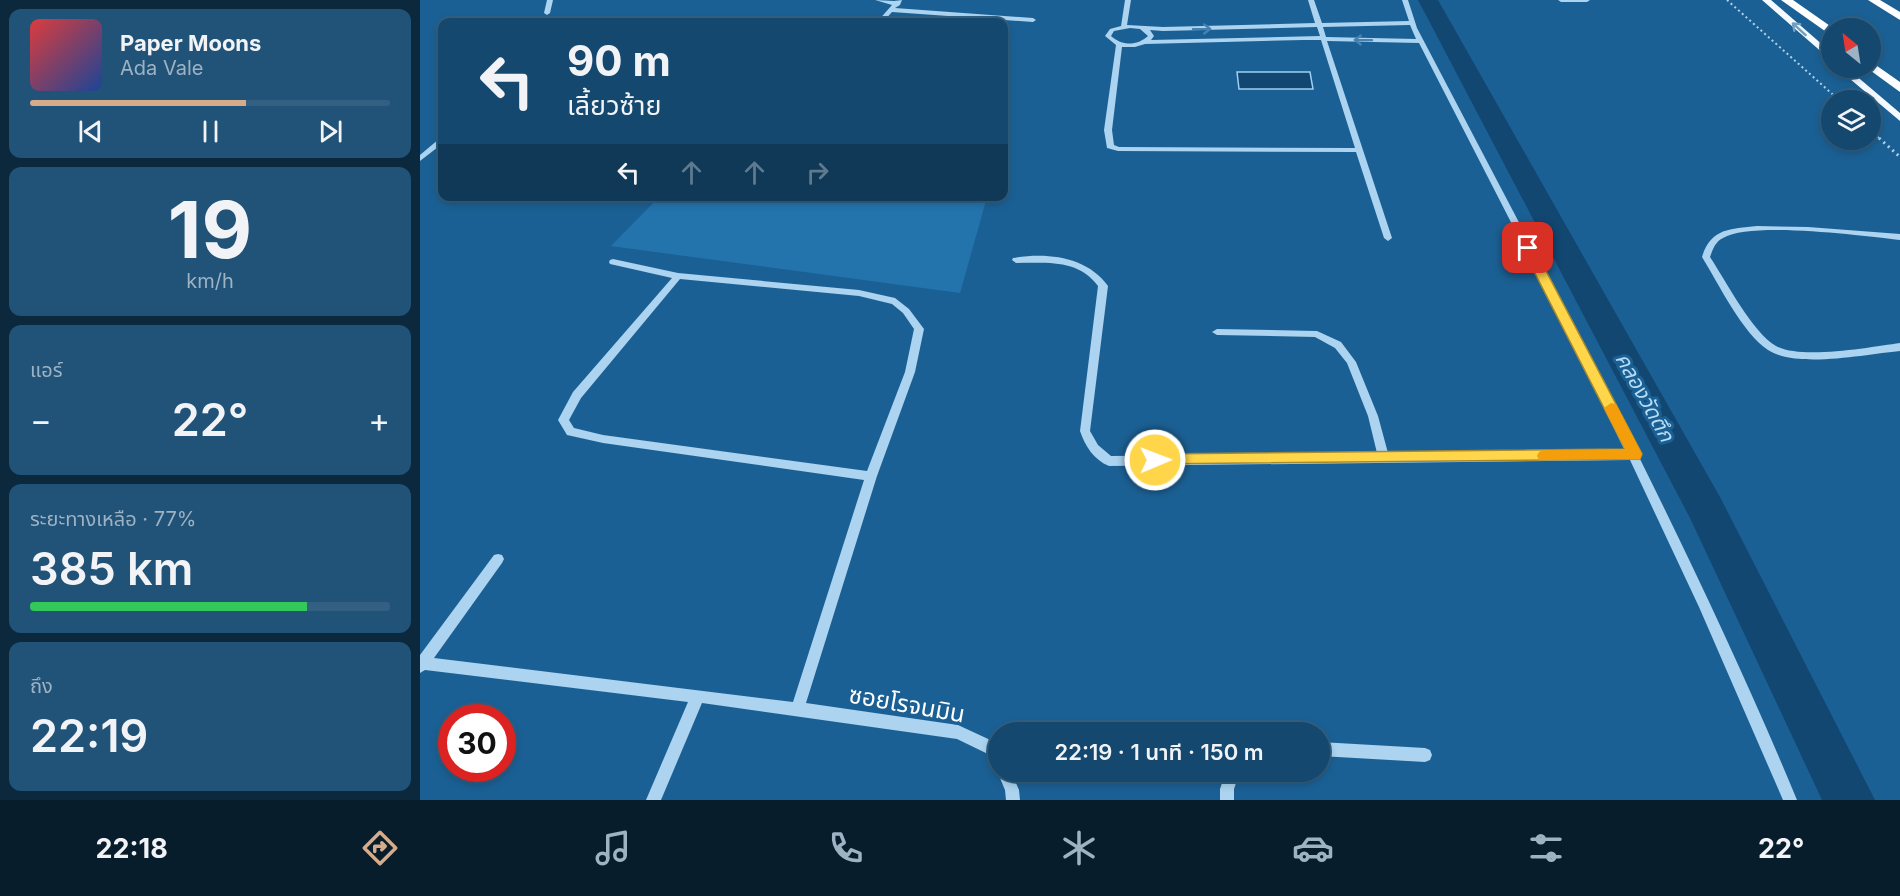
<!DOCTYPE html>
<html lang="th">
<meta charset="utf-8">
<style>
:root{--surface:#14486f;--page:#215277;--text:#f1f3f6;--muted:#9db2c3;--line:#336082;--accent:#d6ab8b}
body{margin:0;font-family:Inter,"Noto Sans Thai",sans-serif;background:var(--page);color:var(--text);height:100vh;display:flex;flex-direction:column;font-size:22px;white-space:nowrap}
*{box-sizing:border-box;margin:0}
p{font-size:20px;color:var(--muted)}
.icon{flex:none;width:33px;height:33px;fill:none;stroke:currentColor;stroke-width:2;stroke-linecap:round;stroke-linejoin:round}
.map{position:relative;flex:1;overflow:hidden}
.drawer{display:flex;flex-direction:column;gap:9px;padding:9px;background:#0b283d;width:420px}
.drawer>*{flex:none}
.guide{position:absolute;left:18px;top:18px;width:570px;height:183px;border-radius:12px;box-shadow:0 3px 9px #0003,0 0 0 2px var(--line);background:#14486f;color:var(--text);overflow:hidden}
.needle{width:39px;rotate:330deg}
.buttons{position:absolute;left:1401px;top:18px;display:grid;gap:12px}
.buttons a{display:grid;place-items:center;width:60px;height:60px;border-radius:50%;background:var(--surface);box-shadow:0 3px 9px #0003,0 0 0 2px var(--line);font-size:30px}
.speed{position:absolute;left:18px;top:704px;display:flex;gap:12px;font-size:30px;font-weight:700;text-align:center}
.speed>*{display:grid;place-content:center;width:78px;height:78px;border-radius:50%;background:var(--surface);box-shadow:0 3px 9px #0003,0 0 0 2px var(--line);line-height:1}
.speed .limit{border:9px solid #d22;background:#fff;color:#111}
.pin{position:absolute;display:grid;place-items:center;width:51px;height:51px;color:#fff;margin:-26px;border-radius:12px;box-shadow:0 3px 9px #0006}
.me{position:absolute;width:66px;margin:-33px;rotate:89deg;stroke-linejoin:round;filter:drop-shadow(0 0 4px #0008)}
.turn{display:flex;align-items:center;gap:21px;height:126px;padding:0 30px;font-size:27px}
.turn .icon{width:78px;height:78px;stroke-width:2.5}
.turn b{display:block;font-size:42px;line-height:51px}
.lanes{display:flex;align-items:center;height:57px;padding:0 30px;background:#0003;justify-content:center;gap:30px;direction:ltr}
.lanes .off{opacity:.35}
.big{font-size:45px;font-weight:600;line-height:1.1}
.drawer .card{flex:1;display:flex;flex-direction:column;justify-content:center;gap:9px;min-width:0;padding:0 21px;border-radius:12px;background:var(--page)}
.drawer .dial{align-items:center;gap:0}
.dial b{font-size:78px;line-height:1}
.song{display:flex;align-items:center;gap:18px}
.cover{width:72px;height:72px;border-radius:9px;background:linear-gradient(135deg,hsl(0 70% 55%),hsl(220 70% 35%))}
.played{height:6px;border-radius:3px;background:linear-gradient(90deg,var(--accent) 60%,var(--line) 60%)}
.keys{display:flex;justify-content:space-around;direction:ltr}
.heat{display:flex;justify-content:space-between;align-items:center;font-size:33px;direction:ltr}
.charge{height:9px;border-radius:4px;background:linear-gradient(90deg,#34c759 77%,var(--line) 0)}
.trip{position:absolute;left:568px;top:722px;width:342px;height:60px;border-radius:30px;background:var(--surface);box-shadow:0 3px 9px #0003,0 0 0 2px var(--line);font-weight:600;line-height:60px;text-align:center}
.menu{display:flex;height:96px;justify-content:space-around;align-items:center;background:#081d2c;color:var(--muted)}
.menu .icon{width:42px;height:42px}
.menu .current{color:var(--accent)}
.menu b{font-size:27px;color:var(--text)}
main{display:flex;flex:1;min-height:0}
.map>svg:first-child{display:block}
.green{fill:#2374ad}
.water{fill:#124772;stroke:#9fd0f1;stroke-width:1.5}
.lines{fill:none;stroke-linecap:round;stroke-linejoin:round}
.canal{fill:#124772;fill-rule:evenodd}
.path-far1{stroke:#acd3ef;stroke-width:2;stroke-dasharray:2 3;stroke-linecap:butt}
.path{stroke:#acd3ef;stroke-width:3;stroke-dasharray:2 4;stroke-linecap:butt}
.minor{fill:#acd3ef;fill-rule:evenodd}
.major{fill:#f4faff;fill-rule:evenodd}
.highway{fill:#fff;fill-rule:evenodd}
.oneway{stroke:#4682af}
.oneway2{stroke:#729ebf}
.route{fill:#ffd54a;stroke:#a68a30;stroke-width:1.5}
.slow{fill:#f59e0b}
.labels{text-anchor:middle;dominant-baseline:central;stroke-width:6;stroke-linejoin:round;paint-order:stroke}
.water-label{font-size:21px;font-style:italic;fill:#b8ddf6;stroke:#1b6094}
.near-street-label{font-size:24px;fill:#fff;stroke:#1b6094}
</style>
<main>
<section class="drawer">
<div class="card">
<div class="song"><i class="cover"></i><div><b>Paper Moons</b><p>Ada Vale</p></div></div>
<div class="played"></div>
<div class="keys"><svg class="icon" aria-label="previous" viewBox="0 0 24 24"><path d="M18 5L8 12l10 7zM5 5v14"/></svg><svg class="icon" aria-label="pause" viewBox="0 0 24 24"><path d="M8 5v14M16 5v14"/></svg><svg class="icon" aria-label="next" viewBox="0 0 24 24"><path d="M6 5l10 7-10 7zM19 5v14"/></svg></div>
</div>
<div class="card dial"><b>19</b><p>km/h</p></div>
<div class="card"><p>แอร์</p>
<div class="heat"><a>−</a><b class="big">22°</b><a>+</a></div>
</div>
<div class="card"><p>ระยะทางเหลือ · 77%</p><b class="big">385 km</b><div class="charge"></div></div>
<div class="card"><p>ถึง</p><b class="big">22:19</b></div>
</section>
<div class="map">
<svg width="1480" height="800" viewBox="0 0 1480 800">
<rect width="100%" height="100%" fill="#1b6094"/>
<path class="green" d="M240 196H567V197L540 293 191 246Z"/>
<path class="water" d="M817 72H890L893 89H819Z"/>
<g class="lines">
<path class="canal" d="M998 0H1018L1300 497 1455 800H1402L1270 518Z"/>
<g class="path-far1">
<path d="M1307 0 1419 100"/>
<path d="M1450 130 1461 140"/>
</g>
<path class="path" d="M1459 138 1480 157"/>
<g class="minor">
<path d="M127 0H133L130 13 127 15 124 13Z"/>
<path d="M455 0 474 1 482 0 480 5 475 8 613 18 616 20 613 22 472 12 463 22H457L472 5Z"/>
<path d="M705 0H711L707 25 743 27 895 23 888 0H894L902 23 989 21 982 0H988L997 28 1147 314 1216 451 1221 455 1219 457C1275 570 1329 684 1377 800H1363L1279 607 1210 460 689 466C674 460 665 446 660 431L678 286C658 259 627 263 596 263L592 260 593 258C626 252 667 256 688 286L670 431 678 445 691 456 957 453 948 416 927 363 915 348 895 337 797 335 792 332 797 329 897 331 921 342 936 362 958 416 968 453 1205 451 1138 314 999 43 907 41 972 238 968 241 964 238 936 152 698 151 687 148 684 130 696 45 685 36 690 29 701 26ZM990 25 996 39 906 37 903 27ZM897 27 900 36 731 40 734 36 730 30 743 31ZM710 28 720 29 728 36C717 46 702 46 691 36L694 31ZM883 40H901L935 148 699 147 694 145 692 130 702 47H715L725 44Z"/>
<path d="M1138 0H1170L1167 2H1141Z"/>
<path d="M19 139H22V144L0 161V155Z"/>
<path d="M1337 226 1388 227 1480 234V240C1443 236 1332 221 1303 238 1295 242 1293 249 1290 257 1306 281 1332 332 1356 346 1381 360 1451 347 1480 343V351C1447 354 1377 369 1348 350 1323 334 1298 283 1282 257 1291 228 1310 229 1337 226Z"/>
<path d="M193 259 258 273 439 290 475 298 489 309 504 329 495 372 457 476 386 703 538 725 579 744V771H591L599 790 600 800H586L585 790 577 771 579 766 574 764 570 755 537 739 282 703 241 800H226L268 702 5 670 0 673V655L74 555 78 554 82 555 84 559 82 563 14 658 373 702 444 480 183 443 147 435 138 420 153 392 252 278 190 264 189 262 190 260ZM260 279 439 296 472 304 483 313 494 329 485 372 447 471 183 435 154 428 149 420 161 398Z"/>
<path d="M900 742 1005 748 1010 750 1012 755 1010 760 1005 762 900 756Z"/>
<path d="M806 771H820L814 789V800H800V789Z"/>
</g>
<g class="major">
<path d="M1342 0H1351L1412 53V61Z"/>
<path d="M1417 68H1427L1480 113V121Z"/>
</g>
<g class="highway">
<path d="M1361 0H1373L1413 28 1412 36Z"/>
<path d="M1448 0H1460L1480 12V20Z"/>
<path d="M1450 61 1480 82V92L1447 68H1450Z"/>
</g>
</g>
<defs><path id="oneway-shaft" d="M-6 0H5M1.5-3L5.5 0L1.5 3" fill="none" stroke-width="1.6" stroke-linecap="round" stroke-linejoin="round" transform="scale(1.5)"/></defs>
<g class="oneway">
<use href="#oneway-shaft" transform="translate(782 29) rotate(-1)"/>
<use href="#oneway-shaft" transform="translate(943 40) rotate(-179)"/>
</g>
<use class="oneway2" href="#oneway-shaft" transform="translate(1379 29) rotate(-138)"/>
<path class="route" d="M1108 244 1114 248 1220 450 1222 454 1220 459 730 464 728 460 730 456 735 454 1205 449 1102 248Z"/>
<path class="slow" d="M1191 403 1196 404 1220 450 1222 454 1220 459 1119 460 1117 456 1119 452 1124 450 1205 449 1184 408Z"/>
<g class="labels">
<g class="water-label">
<text transform="translate(1225 397) rotate(61)">คลองวัดตึก</text>
</g>
<g class="near-street-label">
<text transform="translate(487 704) rotate(10)">ซอยโรจนมิน</text>
</g>
</g>
</svg>
<div class="buttons">
<a><svg class="needle" viewBox="-14 -14 28 28"><path d="M0-13l5 13h-10z" fill="#e53935"/><path d="M0 13l5-13h-10z" fill="#9db2c3"/></svg></a>
<a><svg class="icon" aria-label="layers" viewBox="0 0 24 24"><path d="M12 4l9 5-9 5-9-5zM3 14l9 5 9-5"/></svg></a>
</div>
<div class="speed"><div class="limit">30</div></div>
<div class="pin" style="left:1108px;top:248px;background:#d93025"><svg class="icon" aria-label="arrive" viewBox="0 0 24 24"><path d="M6 21V4h12l-3 4 3 4H6"/></svg></div>
<svg class="me" style="left:735px;top:460px" viewBox="-20 -20 40 40"><circle r="17" fill="#ffd54a" stroke="#fff" stroke-width="3"/><path d="M0-11L8 9 0 5-8 9z" fill="#fff"/></svg>
<div class="trip">22:19 · 1 นาที · 150 m</div>
<div class="guide">
<div class="turn"><svg class="icon" aria-label="left" viewBox="0 0 24 24"><path d="M17 20v-9H6M10 6l-5 5 5 5"/></svg><div><b>90 m</b>เลี้ยวซ้าย</div></div>
<div class="lanes"><svg class="icon" aria-label="left" viewBox="0 0 24 24"><path d="M17 20v-9H6M10 6l-5 5 5 5"/></svg><svg class="icon off" aria-label="ahead" viewBox="0 0 24 24"><path d="M12 20V5M6 11l6-6 6 6"/></svg><svg class="icon off" aria-label="ahead" viewBox="0 0 24 24"><path d="M12 20V5M6 11l6-6 6 6"/></svg><svg class="icon off" aria-label="right" viewBox="0 0 24 24"><path d="M7 20v-9h11M14 6l5 5-5 5"/></svg></div>
</div>
</div>
</main>
<nav class="menu">
<b>22:18</b>
<svg class="icon current" aria-label="directions" viewBox="0 0 24 24"><path d="M12 3l9 9-9 9-9-9zM9 14v-3h6M13 9l2 2-2 2"/></svg>
<svg class="icon" aria-label="music" viewBox="0 0 24 24"><path d="M9 18V5l10-2v13"/><circle cx="6" cy="18" r="3"/><circle cx="16" cy="16" r="3"/></svg>
<svg class="icon" aria-label="phone" viewBox="0 0 24 24"><path d="M5 4h4l2 5-3 2q2 4 5 5l2-3 5 2v4C11 20 4 13 5 4z"/></svg>
<svg class="icon" aria-label="climate" viewBox="0 0 24 24"><path d="M12 3v18M4 7l16 10M4 17L20 7"/></svg>
<svg class="icon" aria-label="car" viewBox="0 0 24 24"><path d="M5 17H2v-5l4-1 3-4h7l3 4 3 1v5h-3M9 17h6M6 11h13"/><circle cx="7" cy="17" r="2"/><circle cx="17" cy="17" r="2"/></svg>
<svg class="icon" aria-label="filters" viewBox="0 0 24 24"><path d="M4 7h16M4 17h16"/><circle cx="9" cy="7" r="2"/><circle cx="15" cy="17" r="2"/></svg>
<b>22°</b>
</nav>
